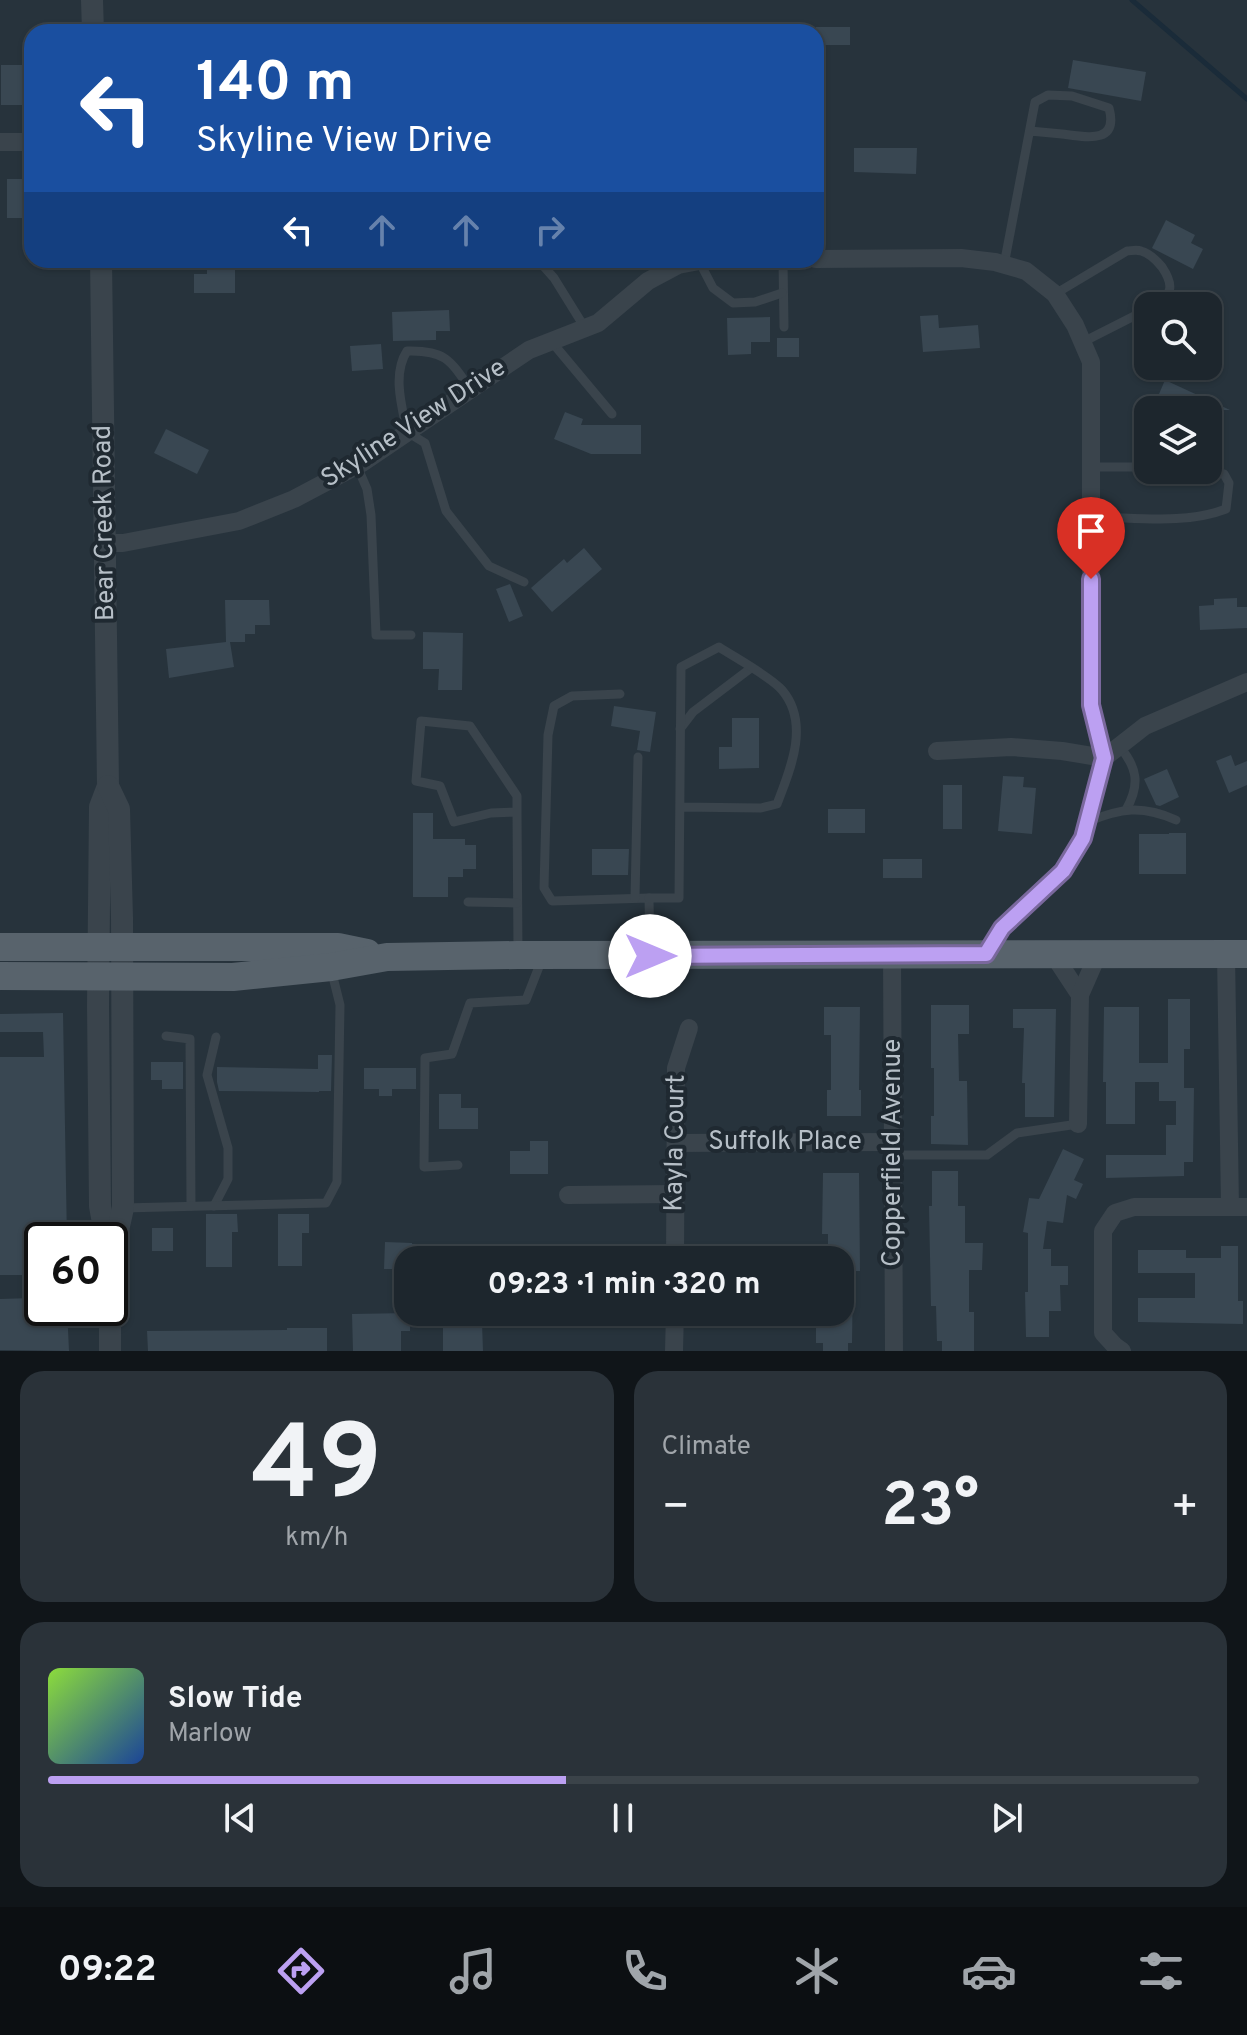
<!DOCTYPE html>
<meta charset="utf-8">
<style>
:root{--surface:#1d262d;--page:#2a3239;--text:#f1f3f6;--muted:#a0a5aa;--line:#3b4349;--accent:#bca0f2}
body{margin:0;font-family:Overpass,sans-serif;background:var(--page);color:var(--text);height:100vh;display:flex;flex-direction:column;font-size:30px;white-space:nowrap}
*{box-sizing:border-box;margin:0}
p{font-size:26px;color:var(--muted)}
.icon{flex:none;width:44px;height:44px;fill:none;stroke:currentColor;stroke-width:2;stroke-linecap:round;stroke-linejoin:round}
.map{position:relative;height:1351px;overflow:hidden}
.drawer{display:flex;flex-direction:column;gap:20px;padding:20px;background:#101519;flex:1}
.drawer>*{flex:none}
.hud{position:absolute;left:24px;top:24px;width:800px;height:244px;border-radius:24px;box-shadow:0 2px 6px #0004,0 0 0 2px var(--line);background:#1a4fa0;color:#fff;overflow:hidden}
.fabs{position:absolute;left:1134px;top:292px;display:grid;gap:16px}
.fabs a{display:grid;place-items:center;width:88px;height:88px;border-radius:16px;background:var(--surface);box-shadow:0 2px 6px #0004,0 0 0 2px var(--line);font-size:40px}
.speed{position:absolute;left:24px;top:1222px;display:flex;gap:16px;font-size:40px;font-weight:700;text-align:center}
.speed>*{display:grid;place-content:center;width:104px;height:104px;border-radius:50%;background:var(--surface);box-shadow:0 2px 6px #0004,0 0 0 2px var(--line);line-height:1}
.speed .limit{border:4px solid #111;border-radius:12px;background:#fff;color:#111}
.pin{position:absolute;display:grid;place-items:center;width:68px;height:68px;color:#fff;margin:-82px -34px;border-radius:50% 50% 50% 0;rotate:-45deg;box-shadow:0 0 8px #0007}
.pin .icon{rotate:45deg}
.me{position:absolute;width:88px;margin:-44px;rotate:90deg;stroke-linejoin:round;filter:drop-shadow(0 0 6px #0008)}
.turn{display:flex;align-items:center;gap:28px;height:168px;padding:0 40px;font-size:36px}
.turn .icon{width:104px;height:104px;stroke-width:2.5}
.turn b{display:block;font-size:56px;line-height:68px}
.lanes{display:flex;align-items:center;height:76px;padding:0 40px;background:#0003;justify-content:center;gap:40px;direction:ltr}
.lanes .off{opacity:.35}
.big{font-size:60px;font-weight:700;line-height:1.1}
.drawer .widget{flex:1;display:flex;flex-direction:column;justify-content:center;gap:12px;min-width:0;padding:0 28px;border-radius:24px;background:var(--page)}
.drawer .dial{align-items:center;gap:0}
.dial b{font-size:104px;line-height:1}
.song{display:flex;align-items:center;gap:24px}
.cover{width:96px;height:96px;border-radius:12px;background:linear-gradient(135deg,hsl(90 70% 55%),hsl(220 70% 35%))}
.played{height:8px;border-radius:4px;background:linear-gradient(90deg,var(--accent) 45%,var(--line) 45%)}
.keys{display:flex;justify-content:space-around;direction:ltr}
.heat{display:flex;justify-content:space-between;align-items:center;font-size:44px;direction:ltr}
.drawer .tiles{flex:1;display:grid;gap:20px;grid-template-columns:1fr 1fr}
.widget:last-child{grid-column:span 2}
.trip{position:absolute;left:394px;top:1246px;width:460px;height:80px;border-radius:24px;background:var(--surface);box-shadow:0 2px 6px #0004,0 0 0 2px var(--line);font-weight:700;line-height:80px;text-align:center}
.tabs{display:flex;height:128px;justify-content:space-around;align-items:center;background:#0c0f12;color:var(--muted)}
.tabs .icon{width:56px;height:56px}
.tabs .on{color:var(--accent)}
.tabs b{font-size:36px;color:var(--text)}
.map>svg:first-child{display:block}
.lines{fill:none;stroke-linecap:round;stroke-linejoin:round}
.stream{stroke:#1a2b39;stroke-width:5}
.building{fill:#394752}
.service{stroke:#3a444c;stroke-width:9}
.minor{stroke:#3a444c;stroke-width:18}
.tertiary{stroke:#3a444c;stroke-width:22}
.primary{stroke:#58636c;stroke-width:28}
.route-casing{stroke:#7a689d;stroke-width:20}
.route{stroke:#bca0f2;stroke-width:14}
.labels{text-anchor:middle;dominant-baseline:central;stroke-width:8;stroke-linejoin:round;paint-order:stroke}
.street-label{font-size:26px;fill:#b6bfc7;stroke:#1f2931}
</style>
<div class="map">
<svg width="1247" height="1351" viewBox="0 0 1247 1351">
<rect width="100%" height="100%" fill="#27333c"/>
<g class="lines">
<path class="stream" d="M1132 0 1247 99"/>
</g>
<g class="building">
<rect x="816" y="27" width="34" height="18"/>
<path d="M1073 60 1146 72 1141 101 1068 88Z"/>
<rect x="1" y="65" width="31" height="40"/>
<path d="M854 148H917L916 174 854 172Z"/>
<rect x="7" y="179" width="21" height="39"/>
<path d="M1166 220 1195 235 1191 243 1203 249 1193 269 1152 248Z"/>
<path d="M207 260H235V293H194V274H207Z"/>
<path d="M449 310 450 331H436V340L393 341 392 312Z"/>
<path d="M938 315 939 328 978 325 980 348 923 352 920 316Z"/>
<path d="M770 317V342H751V354L728 355 727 318Z"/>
<rect x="777" y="338" width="22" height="19"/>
<path d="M381 344 383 369 352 371 350 346Z"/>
<path d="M1165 380 1230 410H1175L1156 401Z"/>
<path d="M565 412 583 419 581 425H641V454H591L554 439Z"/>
<path d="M166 429 209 450 197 474 154 453Z"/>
<path d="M584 548 602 569 552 612 531 588 564 559 567 563Z"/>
<path d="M510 584 523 616 509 622 496 589Z"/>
<path d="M1237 598V607H1247V628L1200 630 1199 606 1214 605V599Z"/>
<path d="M225 600H269L270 625H255V634H245V642H230L234 667 169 678 166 649 226 642Z"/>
<path d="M423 632 463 633 462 690H438L439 669H423Z"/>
<path d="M614 706 656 712 650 752 637 750 640 731 611 726Z"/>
<path d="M732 718H759V768L719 769V747H732Z"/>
<path d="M1231 755 1235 766 1247 761V785L1229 793 1216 761Z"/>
<path d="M1167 769 1179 797 1160 806 1156 805 1144 779Z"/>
<path d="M1003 776 1024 777 1023 787 1036 788 1032 834 998 831Z"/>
<rect x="943" y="785" width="19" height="44"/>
<rect x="828" y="809" width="37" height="24"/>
<path d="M413 813H433V839H465V845H476V869H463V877H448V897H413Z"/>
<path d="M1169 833H1186V874H1139V834H1169Z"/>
<path d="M592 849H629L628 875H592Z"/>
<rect x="883" y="859" width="39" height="19"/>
<path d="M1168 999H1190V1049H1184V1088H1194L1193 1162H1184V1176L1106 1178V1155H1166V1125H1176V1101H1159V1082H1135V1124H1106V1082H1103L1104 1007H1139V1063H1168Z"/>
<path d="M931 1005H969V1034H958L959 1081H967L968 1145 931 1144V1116H934V1068H931Z"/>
<path d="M824 1007H860L859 1090H861V1116H827V1090H831V1035H824Z"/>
<path d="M1013 1009H1056L1054 1117H1025V1083H1022L1024 1028H1013Z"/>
<path d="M63 1013 67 1240H26V1275H0V1057H44L43 1032H0V1014Z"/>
<path d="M318 1055H332L331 1091H319V1092L219 1091 217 1082V1067L318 1069Z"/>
<path d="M151 1062H183V1089H162V1080H151Z"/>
<path d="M364 1068H416V1089H392V1096H379V1089H364Z"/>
<path d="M439 1094H461V1108H478V1129H439Z"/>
<path d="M530 1141H548V1174H510V1151H530Z"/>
<path d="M1063 1149 1084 1159 1074 1180 1083 1184 1076 1199 1067 1195 1063 1223 1047 1221 1043 1249H1051V1266H1068V1285H1060L1061 1311H1049V1337H1026L1025 1292H1028V1233L1023 1232 1029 1198 1039 1199Z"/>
<path d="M932 1171H958V1206H965V1243H983L982 1270H969V1312H974V1351H942V1341H937L936 1306H931L929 1206H932Z"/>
<path d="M823 1173H859L860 1271H853L852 1343H848V1351H823V1343H816V1313H840V1260H828V1234H822Z"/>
<path d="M206 1214H237L238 1232H232V1267H206Z"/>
<path d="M278 1214H309V1233H302V1266H278Z"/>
<rect x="152" y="1228" width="21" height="23"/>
<path d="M385 1242 412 1243V1244H452V1260H408V1269H384Z"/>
<path d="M1221 1246H1238V1301H1243V1324L1138 1322V1298H1195V1273H1138V1250H1186V1258H1221Z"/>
<path d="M32 1298 33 1308H67L69 1351 0 1350V1299Z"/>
<path d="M410 1313V1331H401V1351H353L352 1314Z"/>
<path d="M443 1315H455V1324L482 1323 483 1351H443Z"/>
<path d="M287 1328H327V1351H148L147 1331 287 1330Z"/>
</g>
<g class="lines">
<g class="service">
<path d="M538 260 554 278 585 328"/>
<path d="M783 260 784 327"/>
<path d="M699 261 713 288 733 303 755 302 782 293"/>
<path d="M1004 265 1035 102 1048 95 1072 96 1109 108C1119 145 1085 137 1062 134 1051 133 1041 132 1030 131"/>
<path d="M1055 294 1127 251C1131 251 1136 249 1141 251 1149 253 1157 261 1162 267 1174 285 1173 295 1154 306"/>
<path d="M551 341 612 414"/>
<path d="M1083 342 1148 309"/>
<path d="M470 389C450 359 444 350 407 351 392 374 402 407 407 432L425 443 446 511 489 566 524 582"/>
<path d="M357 466 367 489 371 515 376 635H411"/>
<path d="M1091 467H1148"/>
<path d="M1091 517C1134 517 1185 525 1226 509L1229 483 1224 474 1202 470"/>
<path d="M620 694 572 696 554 706 548 735 544 888 552 901 649 898 650 952"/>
<path d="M680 729 693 712 751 668"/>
<path d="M1119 746C1138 768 1140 785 1126 810"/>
<path d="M517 812 491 813 454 822 440 786 416 781 421 721 470 726 517 796V812L518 952"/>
<path d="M1087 822C1121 808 1142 805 1176 820"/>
<path d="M635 898 638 757"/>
<path d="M649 898H679C680 821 680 744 681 667L719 647C734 657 771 677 782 690 810 723 791 768 777 804L761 808 680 807"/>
<path d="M468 902 517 903"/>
<path d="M166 1036 190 1039 191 1206"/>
<path d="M893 1155H987L1017 1133 1078 1124"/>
<path d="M458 1165 424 1167 425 1058 452 1054 470 1003 526 1000 542 959"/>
<path d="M214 1206 228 1179V1148L207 1075 216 1037"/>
<path d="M123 1208 326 1203 337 1182 340 1005 331 969"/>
</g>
<g class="minor">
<path d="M0 142H32"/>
<path d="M816 259 961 258 995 262 1026 271 1055 294 1075 325 1091 362V705L1104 758 1083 838 1063 871 1002 928 986 954"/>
<path d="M105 543H123L239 521 294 499 362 463 529 350 598 323 648 281 678 265 705 260"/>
<path d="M937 751 1011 747 1062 751 1104 758 1145 726 1247 682"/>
<path d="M892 954 894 1351"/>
<path d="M1053 954 1080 995"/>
<path d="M1226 954 1230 1207"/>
<path d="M1078 1124 1080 995 1098 954"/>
<path d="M677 1143 893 1142"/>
<path d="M568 1195 675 1194"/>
<path d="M675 1260 676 1068 689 1028"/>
<path d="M674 1351 675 1312"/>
<path d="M1122 1351 1115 1346 1103 1333V1231L1115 1213 1134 1207H1247"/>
</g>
<g class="tertiary">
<path d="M92 0 93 32"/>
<path d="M101 260 108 786 100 807 98 1005 100 1206 106 1240"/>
<path d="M108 786 119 809 122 918 123 1208 110 1266"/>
<path d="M110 1351V1264"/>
</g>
<g class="primary">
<path d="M0 947H338L367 953"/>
<path d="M0 976 233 977 331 967 387 957 518 955 1247 954"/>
</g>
</g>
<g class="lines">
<defs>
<path id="route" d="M650 956 986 954 1002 928 1063 871 1083 838 1104 758 1091 705V579"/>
</defs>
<use href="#route" class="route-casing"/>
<use href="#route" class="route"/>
</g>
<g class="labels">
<g class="street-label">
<text transform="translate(414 424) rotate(-33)">Skyline View Drive</text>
<text transform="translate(105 523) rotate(-91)">Bear Creek Road</text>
<text x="785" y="1142">Suffolk Place</text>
<text transform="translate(676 1143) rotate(-89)">Kayla Court</text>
<text transform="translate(893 1153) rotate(-90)">Copperfield Avenue</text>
</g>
</g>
</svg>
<div class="fabs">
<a><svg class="icon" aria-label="search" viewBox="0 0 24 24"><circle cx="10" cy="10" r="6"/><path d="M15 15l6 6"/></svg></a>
<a><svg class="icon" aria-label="layers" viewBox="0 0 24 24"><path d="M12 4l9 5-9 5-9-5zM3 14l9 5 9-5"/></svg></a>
</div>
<div class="speed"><div class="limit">60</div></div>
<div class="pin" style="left:1091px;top:579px;background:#d93025"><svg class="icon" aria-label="arrive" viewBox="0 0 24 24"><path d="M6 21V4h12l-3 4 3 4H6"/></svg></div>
<svg class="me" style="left:650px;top:956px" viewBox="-20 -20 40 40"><circle r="19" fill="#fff"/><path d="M0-13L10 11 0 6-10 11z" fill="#bca0f2"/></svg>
<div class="trip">09:23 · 1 min · 320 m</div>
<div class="hud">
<div class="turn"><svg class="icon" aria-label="left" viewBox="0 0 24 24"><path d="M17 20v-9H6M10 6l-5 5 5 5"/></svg><div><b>140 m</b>Skyline View Drive</div></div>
<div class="lanes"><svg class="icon" aria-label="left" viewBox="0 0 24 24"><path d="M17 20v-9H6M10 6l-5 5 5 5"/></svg><svg class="icon off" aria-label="ahead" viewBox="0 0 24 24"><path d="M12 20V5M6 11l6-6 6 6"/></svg><svg class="icon off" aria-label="ahead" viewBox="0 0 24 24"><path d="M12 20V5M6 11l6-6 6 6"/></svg><svg class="icon off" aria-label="right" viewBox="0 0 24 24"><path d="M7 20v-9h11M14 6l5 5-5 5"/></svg></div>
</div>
</div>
<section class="drawer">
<div class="tiles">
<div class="widget dial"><b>49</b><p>km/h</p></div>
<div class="widget"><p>Climate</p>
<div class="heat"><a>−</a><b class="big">23°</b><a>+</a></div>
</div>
<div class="widget">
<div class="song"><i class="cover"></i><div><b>Slow Tide</b><p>Marlow</p></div></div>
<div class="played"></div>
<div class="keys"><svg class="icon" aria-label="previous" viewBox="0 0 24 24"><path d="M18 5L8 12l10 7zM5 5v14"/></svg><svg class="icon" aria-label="pause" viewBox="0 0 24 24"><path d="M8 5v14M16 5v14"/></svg><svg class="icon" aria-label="next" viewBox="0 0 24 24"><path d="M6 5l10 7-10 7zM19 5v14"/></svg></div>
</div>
</div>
</section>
<nav class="tabs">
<b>09:22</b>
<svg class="icon on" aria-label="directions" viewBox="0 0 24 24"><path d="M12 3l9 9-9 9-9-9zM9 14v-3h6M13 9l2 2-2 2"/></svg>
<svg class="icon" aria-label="music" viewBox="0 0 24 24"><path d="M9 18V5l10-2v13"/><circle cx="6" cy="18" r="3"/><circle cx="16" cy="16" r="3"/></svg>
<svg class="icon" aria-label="phone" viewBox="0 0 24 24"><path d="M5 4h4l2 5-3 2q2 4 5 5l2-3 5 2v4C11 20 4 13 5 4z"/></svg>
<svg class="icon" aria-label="climate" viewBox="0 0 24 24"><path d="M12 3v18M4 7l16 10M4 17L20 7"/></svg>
<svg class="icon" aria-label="car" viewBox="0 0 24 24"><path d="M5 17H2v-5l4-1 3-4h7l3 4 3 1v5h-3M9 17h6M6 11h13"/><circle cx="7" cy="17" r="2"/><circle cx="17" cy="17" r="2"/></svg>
<svg class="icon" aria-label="filters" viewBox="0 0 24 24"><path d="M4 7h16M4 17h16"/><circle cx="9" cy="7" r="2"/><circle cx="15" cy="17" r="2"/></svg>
</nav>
